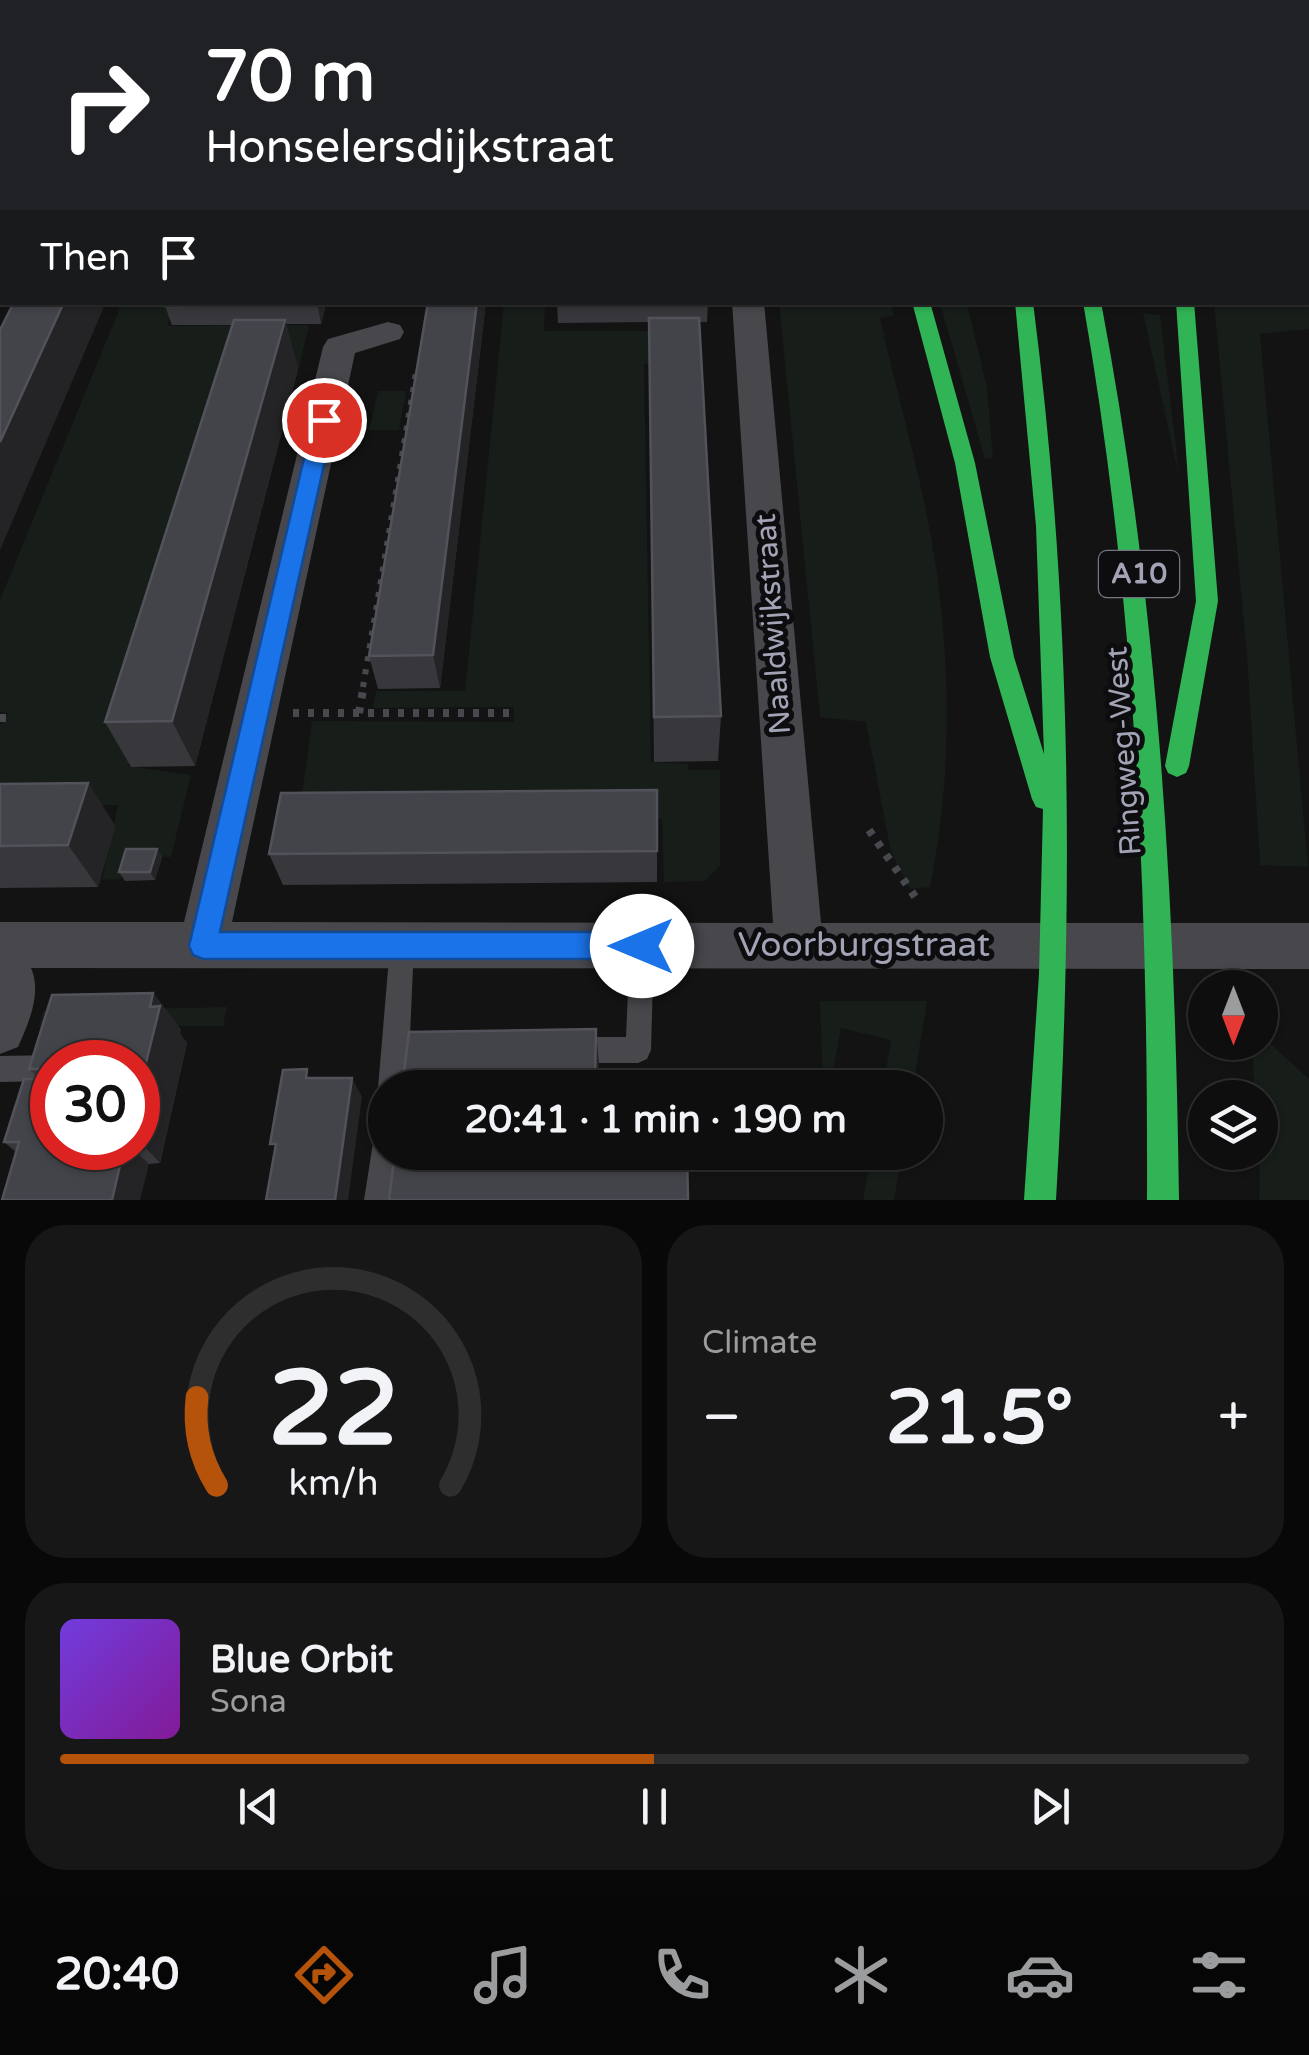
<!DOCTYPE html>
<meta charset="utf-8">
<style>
:root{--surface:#0e0e0e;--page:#171717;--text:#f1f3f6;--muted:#9b9c9e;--line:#2e2e2e;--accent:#b45309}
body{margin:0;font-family:"Varela Round",sans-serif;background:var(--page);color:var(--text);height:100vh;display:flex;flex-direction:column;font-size:38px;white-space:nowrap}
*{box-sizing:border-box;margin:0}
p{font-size:32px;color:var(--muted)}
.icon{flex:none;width:55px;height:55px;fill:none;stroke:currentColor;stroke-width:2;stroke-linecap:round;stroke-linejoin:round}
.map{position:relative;height:1200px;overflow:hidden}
.panel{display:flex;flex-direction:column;gap:25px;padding:25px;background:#080808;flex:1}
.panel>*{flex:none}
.hud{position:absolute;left:0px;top:0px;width:1310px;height:305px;box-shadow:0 2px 8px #0004,0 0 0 2px var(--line);background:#202124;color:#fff;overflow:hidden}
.needle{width:65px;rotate:180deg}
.fabs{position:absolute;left:1188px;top:970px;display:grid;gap:20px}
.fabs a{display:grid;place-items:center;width:90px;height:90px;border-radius:50%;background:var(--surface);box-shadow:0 2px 8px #0004,0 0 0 2px var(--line);font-size:50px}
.speed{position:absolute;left:30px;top:1040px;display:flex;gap:20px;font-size:50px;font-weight:700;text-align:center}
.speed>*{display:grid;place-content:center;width:130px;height:130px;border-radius:50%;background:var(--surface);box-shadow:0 2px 8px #0004,0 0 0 2px var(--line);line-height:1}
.speed .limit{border:15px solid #d22;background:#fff;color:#111}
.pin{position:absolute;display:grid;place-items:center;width:85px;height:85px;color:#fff;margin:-42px;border:5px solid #fff;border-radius:50%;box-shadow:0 2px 10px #0007}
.me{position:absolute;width:110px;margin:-55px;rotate:270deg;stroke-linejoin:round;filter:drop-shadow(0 0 8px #0008)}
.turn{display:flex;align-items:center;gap:35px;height:210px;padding:0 40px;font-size:45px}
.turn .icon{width:130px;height:130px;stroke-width:2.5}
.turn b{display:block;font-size:70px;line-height:85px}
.then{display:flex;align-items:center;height:95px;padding:0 40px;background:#0003;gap:20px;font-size:38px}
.big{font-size:75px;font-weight:700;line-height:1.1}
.panel .widget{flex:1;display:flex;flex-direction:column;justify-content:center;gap:15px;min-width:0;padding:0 35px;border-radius:40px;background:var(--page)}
.panel .dial{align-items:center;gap:0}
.dial svg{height:260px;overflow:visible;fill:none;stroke:var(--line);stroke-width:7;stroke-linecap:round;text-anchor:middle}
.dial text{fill:var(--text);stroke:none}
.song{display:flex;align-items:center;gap:30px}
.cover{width:120px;height:120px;border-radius:15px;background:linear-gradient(135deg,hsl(260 70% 55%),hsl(290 70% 35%))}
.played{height:10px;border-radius:5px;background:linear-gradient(90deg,var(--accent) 50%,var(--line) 50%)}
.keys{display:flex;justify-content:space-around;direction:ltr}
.heat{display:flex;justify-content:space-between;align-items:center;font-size:55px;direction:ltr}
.panel .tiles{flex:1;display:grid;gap:25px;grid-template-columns:1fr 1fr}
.widget:last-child{grid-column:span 2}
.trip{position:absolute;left:368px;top:1070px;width:575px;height:100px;border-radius:50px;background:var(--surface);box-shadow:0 2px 8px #0004,0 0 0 2px var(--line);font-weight:700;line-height:100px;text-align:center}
.tab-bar{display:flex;height:160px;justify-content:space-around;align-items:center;background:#060606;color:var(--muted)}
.tab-bar .icon{width:70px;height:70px}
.tab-bar .on{color:var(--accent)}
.tab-bar b{font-size:45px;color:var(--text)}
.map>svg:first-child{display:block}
.green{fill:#171d19}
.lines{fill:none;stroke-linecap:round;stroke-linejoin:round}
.path-far1{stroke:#48494e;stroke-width:6;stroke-dasharray:5 8;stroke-linecap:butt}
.path{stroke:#48494e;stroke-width:8;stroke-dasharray:6 9;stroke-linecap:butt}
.lane{fill:#47474c;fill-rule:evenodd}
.street{fill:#47474c;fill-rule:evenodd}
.fast{fill:#30b455;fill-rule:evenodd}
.slow{fill:#ff9f0a;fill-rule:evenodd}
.wall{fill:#38383c;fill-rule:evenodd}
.shaded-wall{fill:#242426}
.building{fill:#434449;stroke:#52525a;stroke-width:2.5}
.route{fill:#1a73e8;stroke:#114b97;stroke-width:2.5}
.labels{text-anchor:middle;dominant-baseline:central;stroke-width:10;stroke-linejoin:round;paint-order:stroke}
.shield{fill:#0d0d0f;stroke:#757683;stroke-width:2.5}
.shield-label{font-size:28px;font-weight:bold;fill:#a2a3b5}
.street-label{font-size:30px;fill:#a2a3b5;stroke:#0d0d0f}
.near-street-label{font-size:35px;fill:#a2a3b5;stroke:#0d0d0f}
</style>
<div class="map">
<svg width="1309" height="1200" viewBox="0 0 1309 1200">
<rect width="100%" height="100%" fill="#131313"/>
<g class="green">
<path d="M0 0H468L2 2V37Z"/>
<path d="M1309 297V329L1260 334 1308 867 1260 865 1247 656 1214 303 1308 302Z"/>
<path d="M122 303H175L167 326 309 325 299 368 246 369 128 766 191 775 171 857 129 856 121 879 102 880 118 805 0 806V725L8 713 0 712V600Z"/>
<path d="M504 303H545L544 331H695L694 362 644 364 651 762 688 764V770H720V866L705 881 664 882 662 820 656 817 301 803 312 721 514 722V707L373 708 376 691H465Z"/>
<path d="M779 303H891L894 315 880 318C899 403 925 488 937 574 951 676 951 786 930 887L910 889 891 852 866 722 820 717Z"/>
<path d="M940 303H967L987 388 993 458 985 459Z"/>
<path d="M1143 313 1160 315 1180 481Z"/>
<path d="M378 391H406L399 430H369Z"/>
<path d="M820 1001H927L913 1087H883L891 1040 841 1028 830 1087H823Z"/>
<path d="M227 1007 223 1026H39L43 1011Z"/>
<path d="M1260 1034 1309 1079V1200H1259L1260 1098 1255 1097 1252 1043 1260 1042Z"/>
<path d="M871 1153H902L894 1200H863Z"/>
</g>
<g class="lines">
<path class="path-far1" d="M363 687 416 373"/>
<g class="path">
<path d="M293 713H514"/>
<path d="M359 713 364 684"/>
<path d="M0 718H6"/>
<path d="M869 830 918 901"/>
</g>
<g class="lane">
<path d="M642 933 651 937 654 945 651 1050 647 1059 638 1063H575L566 1059 562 1050 566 1041 575 1037H626L630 945 633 937Z"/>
<path d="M402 934 411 938 414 946 410 1036H431L440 1040 444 1049 440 1058 431 1062H407L404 1088H385V1099L378 1088 390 946 393 938Z"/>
<path d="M52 1055 63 1062H52V1081L0 1082V1056Z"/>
<path d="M385 1126V1152H397L392 1200H364L375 1130Z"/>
</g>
<g class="street">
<rect x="713" y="0" width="24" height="2"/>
<path d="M732 302H764L821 923H1309V969L31 968C42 993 29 1022 18 1047L0 1054V922H184L323 347 328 339 388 322 400 325 404 332 400 339 355 353 232 922 773 923Z"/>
</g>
<g class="fast">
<path d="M834 0H848V2H835Z"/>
<path d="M1070 0H1084L1086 2H1072Z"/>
<path d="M1268 0H1282L1283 2H1270Z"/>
<rect x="0" y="245" width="2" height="10"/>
<rect x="1308" y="268" width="1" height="11"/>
<path d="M912 302H930L975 463 1014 657 1044 754 1036 526 1015 302H1033C1072 606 1074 895 1056 1200H1024L1039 974 1043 809 1036 807 1032 799 990 657 955 463Z"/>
<path d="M1083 302H1101C1158 603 1175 894 1179 1200H1147C1148 895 1136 604 1083 302Z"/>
<path d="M1176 302H1194L1218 601 1189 766 1186 773 1177 777 1168 773 1165 766 1196 601Z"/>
</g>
<g class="slow">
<path d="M930 0H944L945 2H932Z"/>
<path d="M981 0H995L996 2H983Z"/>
<rect x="1308" y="44" width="1" height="11"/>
</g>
</g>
<g class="wall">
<rect x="0" y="76" width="2" height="95"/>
<path d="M1308 80 1309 82V238H1308Z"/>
<path d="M428 302H486L440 688 378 689 369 656Z"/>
<path d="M557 302 708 303 707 322H700L721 716 718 761 654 762 649 322 558 323Z"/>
<path d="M326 304 321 324H286L298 369 195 766 131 767 105 722 232 325H172L165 306Z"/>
<path d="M88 783 115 826 98 887 0 888V784Z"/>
<path d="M657 790V882L283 885 269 854Z"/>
<path d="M157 849 162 857 155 880 125 881 119 872Z"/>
<path d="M153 993 181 1030 180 1034 187 1043 160 1163 149 1164 16 1152 4 1142 39 1079 29 1069ZM52 1062H138V1148H52Z"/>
</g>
<g class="shaded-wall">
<path d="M2 124V154L0 148V128Z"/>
<path d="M64 302H106L0 550V442Z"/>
<path d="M317 302H325L326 304 321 324Z"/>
<path d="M477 302H486L440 688 433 655Z"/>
<path d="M285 320 298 369 195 766 172 721Z"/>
<path d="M88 783 115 826 98 887 68 845Z"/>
<path d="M157 849 162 857 155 880 150 872Z"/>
<path d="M153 993 181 1030 180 1034 187 1043 160 1163 138 1140 153 1076 145 1067 150 1007Z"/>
<path d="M596 1029 599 1065V1088H595Z"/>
<path d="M352 1078 362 1097 348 1200H335Z"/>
<path d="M124 1148H132L149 1164 140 1200H112Z"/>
</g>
<g class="building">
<path d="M0 76H2V124L0 128Z"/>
<path d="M1308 80 1309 82V145L1308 142Z"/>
<path d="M14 302H64L0 442V330Z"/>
<path d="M166 302H317L316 305 165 306Z"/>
<path d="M428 302H477L433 655 369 656Z"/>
<path d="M557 302H708V303L557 304Z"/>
<path d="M649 318H699L721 716 654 717Z"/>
<path d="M234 320H285L172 721 105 722Z"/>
<path d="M88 783 68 845 0 846V784Z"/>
<path d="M657 790V851L269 854 281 793Z"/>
<path d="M126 849H157L150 872H119Z"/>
<path d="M153 993 150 1007 160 1006 145 1067H138V1062H52V1069H29L52 995Z"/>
<path d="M596 1029 595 1085 685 1083V1088H402L409 1032Z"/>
<path d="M307 1069 306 1078H352L335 1200H266L276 1144H270L283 1070Z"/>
<path d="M153 1076 138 1140V1077Z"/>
<path d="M24 1079H52V1148H124L112 1200H2L19 1142H4Z"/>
<path d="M395 1152H687L688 1200H389Z"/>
</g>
<path class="route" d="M324 413 334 420 220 932H642L652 936 656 946 652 955 642 959H203L193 955 189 946 313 420Z"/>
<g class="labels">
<rect class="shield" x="1099" y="551" width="80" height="46" rx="8"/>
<g class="shield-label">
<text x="1139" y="574">A10</text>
</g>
<g class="street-label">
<text transform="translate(773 624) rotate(-94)">Naaldwijkstraat</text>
<text transform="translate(1124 751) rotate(-94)">Ringweg-West</text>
</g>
<g class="near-street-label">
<text x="864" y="945">Voorburgstraat</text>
</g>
</g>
</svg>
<div class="fabs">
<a><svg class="needle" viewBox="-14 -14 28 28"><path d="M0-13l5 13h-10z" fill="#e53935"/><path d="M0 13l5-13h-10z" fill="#9b9c9e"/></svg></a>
<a><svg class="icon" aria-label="layers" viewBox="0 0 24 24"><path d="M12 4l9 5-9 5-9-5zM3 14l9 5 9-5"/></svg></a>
</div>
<div class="speed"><div class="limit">30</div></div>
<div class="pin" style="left:324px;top:420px;background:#d93025"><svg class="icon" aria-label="arrive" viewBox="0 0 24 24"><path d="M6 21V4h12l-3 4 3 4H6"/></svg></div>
<svg class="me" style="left:642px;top:946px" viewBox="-20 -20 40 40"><circle r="19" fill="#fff"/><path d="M0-13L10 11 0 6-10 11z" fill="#1a73e8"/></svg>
<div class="trip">20:41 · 1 min · 190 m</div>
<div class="hud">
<div class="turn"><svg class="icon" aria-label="right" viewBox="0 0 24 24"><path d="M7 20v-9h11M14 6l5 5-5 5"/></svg><div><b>70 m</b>Honselersdijkstraat</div></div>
<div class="then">Then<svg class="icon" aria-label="arrive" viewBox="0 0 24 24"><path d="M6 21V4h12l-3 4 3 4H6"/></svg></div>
</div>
</div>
<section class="panel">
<div class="tiles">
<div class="widget dial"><svg viewBox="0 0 100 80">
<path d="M14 69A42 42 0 1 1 86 69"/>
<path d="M14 69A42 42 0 0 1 8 42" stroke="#b45309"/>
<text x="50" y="56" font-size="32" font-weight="700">22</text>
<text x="50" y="72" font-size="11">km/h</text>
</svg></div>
<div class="widget"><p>Climate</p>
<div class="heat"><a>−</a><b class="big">21.5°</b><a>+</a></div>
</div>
<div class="widget">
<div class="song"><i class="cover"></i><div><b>Blue Orbit</b><p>Sona</p></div></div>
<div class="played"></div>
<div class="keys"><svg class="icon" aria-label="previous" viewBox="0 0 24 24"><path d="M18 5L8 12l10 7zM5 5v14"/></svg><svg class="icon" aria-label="pause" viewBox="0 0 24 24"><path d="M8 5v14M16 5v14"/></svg><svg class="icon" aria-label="next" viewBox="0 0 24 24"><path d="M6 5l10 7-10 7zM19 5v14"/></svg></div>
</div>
</div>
</section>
<nav class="tab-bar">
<b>20:40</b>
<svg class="icon on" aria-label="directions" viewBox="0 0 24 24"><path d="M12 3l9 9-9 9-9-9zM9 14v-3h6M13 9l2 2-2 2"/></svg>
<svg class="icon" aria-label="music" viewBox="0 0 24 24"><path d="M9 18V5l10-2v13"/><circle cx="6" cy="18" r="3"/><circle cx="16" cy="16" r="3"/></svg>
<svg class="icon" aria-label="phone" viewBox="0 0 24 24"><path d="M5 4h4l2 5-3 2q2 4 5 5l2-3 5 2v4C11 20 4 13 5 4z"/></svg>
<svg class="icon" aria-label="climate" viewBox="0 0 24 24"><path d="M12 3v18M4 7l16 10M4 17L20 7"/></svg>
<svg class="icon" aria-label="car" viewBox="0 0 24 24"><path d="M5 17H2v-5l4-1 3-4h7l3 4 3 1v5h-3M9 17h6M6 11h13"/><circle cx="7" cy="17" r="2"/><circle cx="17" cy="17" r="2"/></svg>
<svg class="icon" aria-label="filters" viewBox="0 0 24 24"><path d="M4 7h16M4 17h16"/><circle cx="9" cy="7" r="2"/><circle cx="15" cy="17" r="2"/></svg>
</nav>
